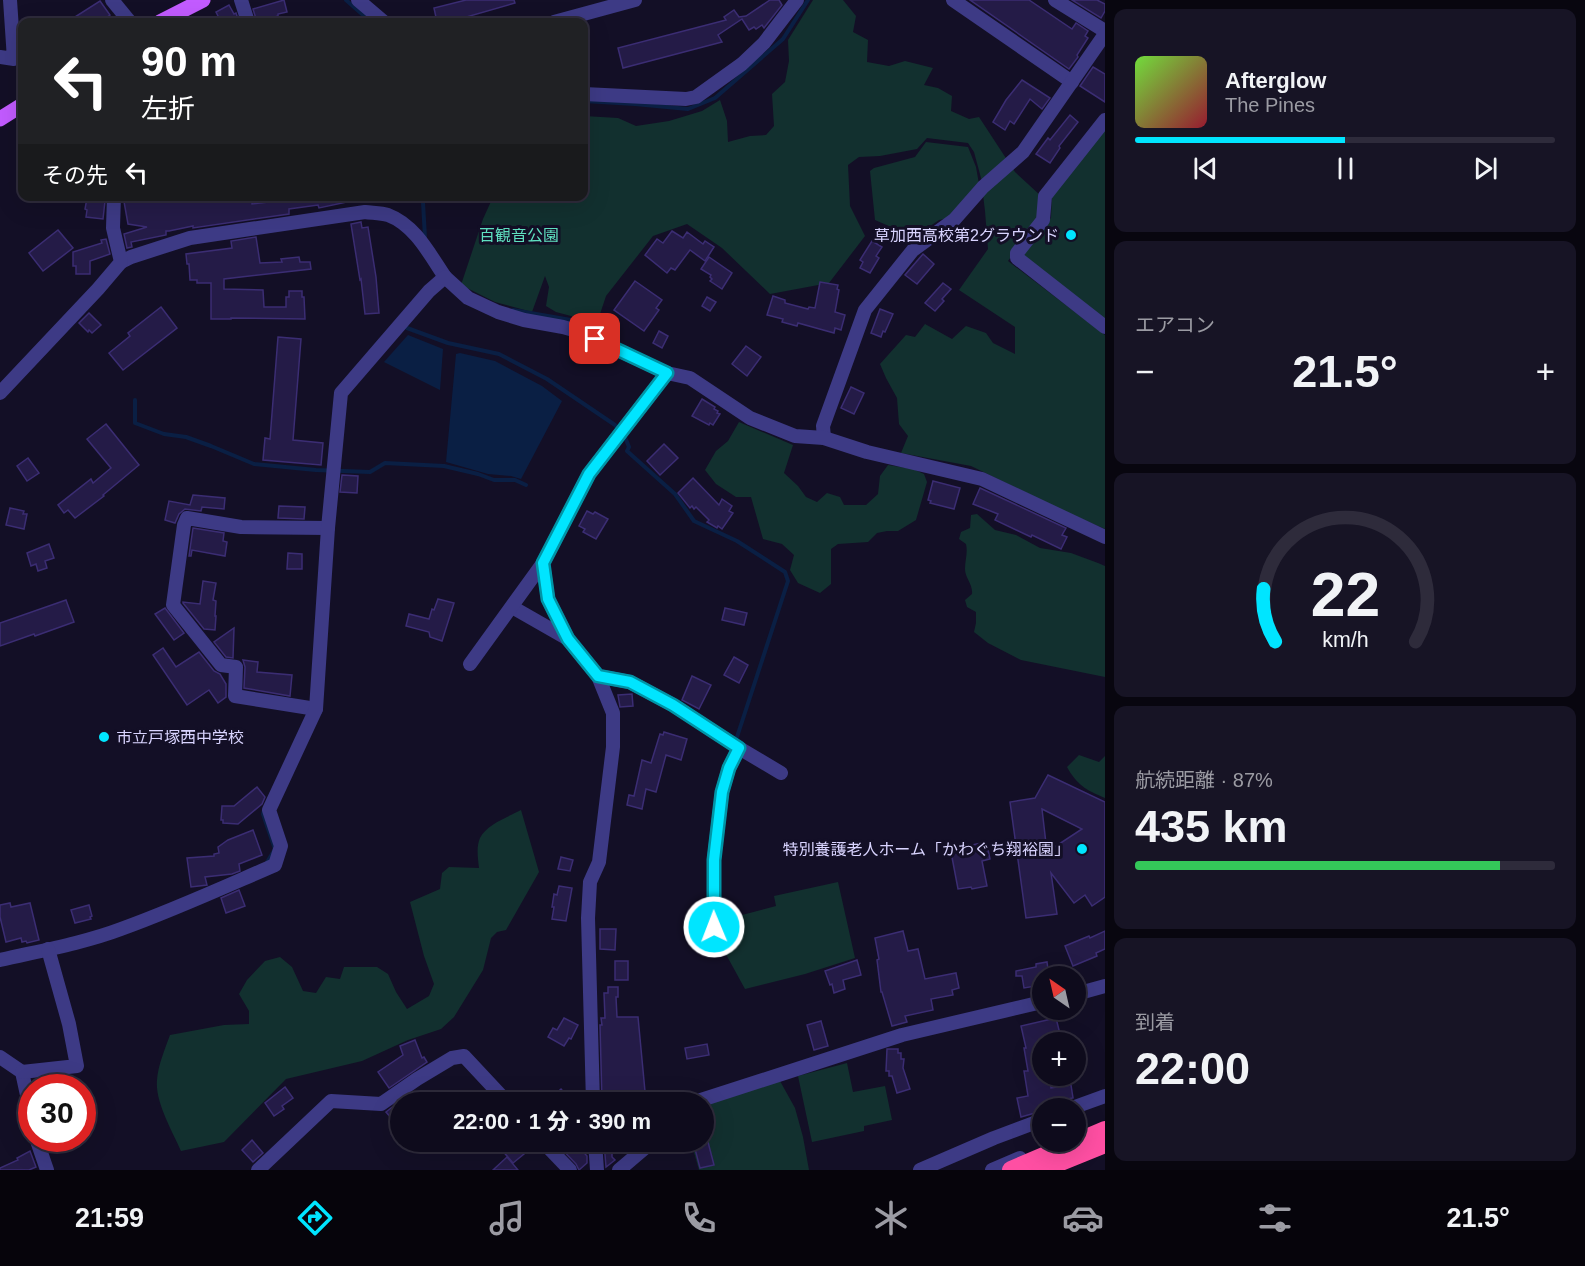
<!DOCTYPE html>
<html lang="ja">
<meta charset="utf-8">
<style>
:root{--surface:#0e0b1c;--page:#171425;--text:#f1f3f6;--muted:#9b9ba3;--line:#2e2b3b;--accent:#00e5ff}
body{margin:0;font-family:Arial,"Noto Sans JP",sans-serif;background:var(--page);color:var(--text);height:100vh;display:flex;flex-direction:column;font-size:22px;white-space:nowrap}
*{box-sizing:border-box;margin:0}
p{font-size:20px;color:var(--muted)}
.icon{flex:none;width:33px;height:33px;fill:none;stroke:currentColor;stroke-width:2;stroke-linecap:round;stroke-linejoin:round}
.map{position:relative;flex:1;overflow:hidden}
.panel{display:flex;flex-direction:column;gap:9px;padding:9px;background:#08060f;width:480px}
.panel>*{flex:none}
.guide{position:absolute;left:18px;top:18px;width:570px;height:183px;border-radius:12px;box-shadow:0 6px 24px #0002,0 0 0 2px var(--line);background:#202124;color:#fff;overflow:hidden}
.needle{width:39px;rotate:326deg}
.tools{position:absolute;left:1032px;top:966px;display:grid;gap:12px}
.tools a{display:grid;place-items:center;width:54px;height:54px;border-radius:50%;background:var(--surface);box-shadow:0 6px 24px #0002,0 0 0 2px var(--line);font-size:30px}
.speed{position:absolute;left:18px;top:1074px;display:flex;gap:12px;font-size:30px;font-weight:700;text-align:center}
.speed>*{display:grid;place-content:center;width:78px;height:78px;border-radius:50%;background:var(--surface);box-shadow:0 6px 24px #0002,0 0 0 2px var(--line);line-height:1}
.speed .limit{border:9px solid #d22;background:#fff;color:#111}
.pin{position:absolute;display:grid;place-items:center;width:51px;height:51px;color:#fff;margin:-26px;border-radius:12px;box-shadow:0 3px 9px #0006}
.me{position:absolute;width:66px;margin:-33px;rotate:359deg;stroke-linejoin:round;filter:drop-shadow(0 0 4px #0008)}
.turn{display:flex;align-items:center;gap:21px;height:126px;padding:0 24px;font-size:27px}
.turn .icon{width:78px;height:78px;stroke-width:2.5}
.turn b{display:block;font-size:42px;line-height:51px}
.then{display:flex;align-items:center;height:57px;padding:0 24px;background:#0003;gap:12px;font-size:22px}
.big{font-size:45px;font-weight:800;line-height:1.1}
.panel .tile{flex:1;display:flex;flex-direction:column;justify-content:center;gap:9px;min-width:0;padding:0 21px;border-radius:12px;background:var(--page)}
.panel .dial{align-items:center;gap:0}
.dial svg{height:156px;overflow:visible;fill:none;stroke:var(--line);stroke-width:7;stroke-linecap:round;text-anchor:middle}
.dial text{fill:var(--text);stroke:none}
.song{display:flex;align-items:center;gap:18px}
.cover{width:72px;height:72px;border-radius:9px;background:linear-gradient(135deg,hsl(100 70% 55%),hsl(350 70% 35%))}
.played{height:6px;border-radius:3px;background:linear-gradient(90deg,var(--accent) 50%,var(--line) 50%)}
.keys{display:flex;justify-content:space-around;direction:ltr}
.heat{display:flex;justify-content:space-between;align-items:center;font-size:33px;direction:ltr}
.charge{height:9px;border-radius:4px;background:linear-gradient(90deg,#34c759 87%,var(--line) 0)}
.trip{position:absolute;left:390px;top:1092px;width:324px;height:60px;border-radius:30px;background:var(--surface);box-shadow:0 6px 24px #0002,0 0 0 2px var(--line);font-weight:800;line-height:60px;text-align:center}
.dock{display:flex;height:96px;justify-content:space-around;align-items:center;background:#06040b;color:var(--muted)}
.dock .icon{width:42px;height:42px}
.dock .on{color:var(--accent)}
.dock b{font-size:27px;color:var(--text)}
main{display:flex;flex:1;min-height:0}
.map>svg:first-child{display:block}
.green{fill:#12302f}
.water{fill:#0a1f44}
.lines{fill:none;stroke-linecap:round;stroke-linejoin:round}
.stream{stroke:#0a1f44;stroke-width:4}
.building{fill:#241b47;stroke:#3b2d73;stroke-width:1.5;fill-rule:evenodd}
.minor{stroke:#3d3a85;stroke-width:14}
.major{stroke:#c25bff;stroke-width:15}
.highway{stroke:#ff4fa3;stroke-width:18}
.route-casing{stroke:#0095a6;stroke-width:15}
.route{stroke:#00e5ff;stroke-width:10}
.poi-dot{fill:#00e5ff;stroke:#130f26;stroke-width:2}
.labels{text-anchor:middle;dominant-baseline:central;stroke-width:6;stroke-linejoin:round;paint-order:stroke}
.park-label{font-size:16px;fill:#5fe0c0;stroke:#130f26}
.poi-label{font-size:16px;fill:#d9d4ff;stroke:#130f26;text-anchor:end}
</style>
<main>
<div class="map">
<svg width="1105" height="1170" viewBox="0 0 1105 1170">
<rect width="100%" height="100%" fill="#130f26"/>
<g class="green">
<path d="M813 0H843L856 16 853 32 868 40 867 62 889 66 905 61 933 68 924 85 938 88 952 96 951 111 969 119 979 117 1015 172 1041 196 1040 217 1008 261 1105 335V529L1066 512 971 466 901 453 908 436 899 424 897 398 886 378 880 364 906 335 915 337 925 324 952 339 966 326 986 333 993 343 1015 354V327L959 290 988 249 985 211 981 178 974 152 968 143 927 138 917 149 880 156 859 157 848 165 850 206 865 236 829 283 770 294 722 248 687 224 653 236 606 296 597 323 556 312 546 306 549 287 545 276 532 312 495 302 461 285 483 219 493 197H578L576 202 580 197 584 196V191L588 182 584 179V116L618 118 636 126 669 121 702 111 720 100 727 121 728 142 750 136 766 135 774 126 772 94 785 82 789 61 788 40Z"/>
<path d="M1105 128V322L1024 257 1023 253 1051 218 1052 193Z"/>
<path d="M926 142 968 147 976 167 979 184 950 218 939 220 914 237 875 220 870 171 874 168 915 157Z"/>
<path d="M739 422 793 445 784 473 798 486 806 497 817 502 827 493 840 497 844 505H866L878 494 880 476 888 465 913 469 924 474 927 482 916 520 898 531H887L877 533 868 542 838 544 831 549V584L820 593 798 583 790 570 794 555 782 544 763 539 751 497H736L716 484 705 470 716 451 728 441Z"/>
<path d="M977 514 995 530 1016 535 1040 548 1071 553 1098 563 1105 566V677L1021 660 988 643 974 632 976 623V612L967 607 965 600 972 594C973 584 965 578 965 569 965 560 968 553 966 544L959 539 961 532 970 528 971 515Z"/>
<path d="M1079 755 1099 762 1105 756V798C1086 790 1077 785 1067 767Z"/>
<path d="M521 810 539 872 506 930 497 932 491 938 483 970 454 1017 441 1029 408 1040 362 1061 286 1079 224 1142 181 1151C172 1130 155 1102 157 1080 158 1065 165 1049 170 1035L224 1025 249 1024V1011L239 994 247 980 265 961 280 957 292 967 303 991 316 993 326 977 340 979 344 967H377L388 974 396 992 407 1009 429 996 434 984 424 956 410 902 440 889 442 873 449 867 479 868C478 858 476 847 480 838 487 824 508 817 521 810Z"/>
<path d="M838 882 855 958 805 974 745 989 717 938 719 921 776 906 774 896Z"/>
<path d="M847 1063 853 1092 885 1086 892 1120 864 1126V1131L812 1142 798 1076Z"/>
<path d="M780 1081 795 1108 803 1137 809 1170H699L691 1142H704V1108L708 1103Z"/>
</g>
<g class="water">
<path d="M408 335 443 349 440 390 384 362Z"/>
<path d="M460 353 495 361 542 386 562 401 521 479 511 476 488 474 446 462 456 354Z"/>
</g>
<g class="lines">
<g class="stream">
<path d="M346 0 371 22"/>
<path d="M584 101 635 104 688 109 715 98 783 39 808 0"/>
<path d="M421 196 423 202 425 238"/>
<path d="M513 310 571 320"/>
<path d="M407 328 448 343 499 354 547 379 615 425 625 437 629 447 627 451 675 494 694 521 737 541 785 572 788 581 736 740"/>
<path d="M135 400V423L164 434 186 437 211 446 254 464 316 470 370 472 385 463 444 466 478 474 494 480H515L526 485"/>
<path d="M264 810 263 814 275 849 266 864"/>
</g>
</g>
<g class="building">
<path d="M284 0 287 12 278 14V16L257 22 253 9Z"/>
<path d="M466 0H514L515 3 449 22H437L434 8Z"/>
<path d="M770 0H779L782 5 764 28 762 25 756 29 754 27 749 30 742 19 718 35 722 42 623 68 618 48 726 20 724 17 734 10 739 17 746 16Z"/>
<path d="M970 0H1029L1072 29 1076 23 1088 31 1085 36 1088 38 1077 55 1078 57 1069 69Z"/>
<path d="M1072 0H1097L1105 4V11L1101 18Z"/>
<path d="M100 1 110 15 100 22H67Z"/>
<path d="M229 5 234 14 236 13 239 22H215V19L219 18 216 12Z"/>
<path d="M1093 67 1105 74V102L1080 86Z"/>
<path d="M1022 80 1050 98 1042 109 1030 99 1014 124 1010 121 1005 130 993 122 1006 100Z"/>
<path d="M1070 115 1078 122 1059 146 1060 148 1050 163 1036 154 1048 138 1050 140Z"/>
<path d="M123 196H251L252 204 277 201 292 196H352V201L319 208 318 205 289 209V214L193 228V226L169 231H166V235L131 242 132 247 127 248 124 234 147 227 128 224Z"/>
<path d="M87 198 105 201 103 219 86 217 87 210 85 209Z"/>
<path d="M361 222 362 228 368 227 376 277 379 313 365 314 361 279 360 280 351 224Z"/>
<path d="M58 230 73 248 43 271 29 253Z"/>
<path d="M672 231 683 238 687 232 703 244 705 241 714 247 705 261 690 250 675 270 671 268 667 273 645 255 657 239 663 243Z"/>
<path d="M256 237 260 263 282 262 281 259 299 257 300 262H310L311 269 224 279V289L263 290 264 307H286V297H289V291H302V297H304L305 319 231 318V319H211V283H197V280H190L189 264H187L186 254 232 248 231 241Z"/>
<path d="M106 239 110 254 90 261V274H76V266H73V252L102 243 101 240Z"/>
<path d="M872 241 882 247 876 256 879 258 870 273 860 268 863 262 860 260Z"/>
<path d="M923 254 934 264 917 284 905 275Z"/>
<path d="M709 257 732 273 722 289 710 281 712 279 710 277 711 275 701 269Z"/>
<path d="M635 281 662 300 656 308 659 310 644 331 614 310Z"/>
<path d="M820 282 838 285 837 289 839 290 835 312 845 315 841 330 835 328 834 333 798 323 797 326 782 322 783 319 767 315 773 296 785 300V303L808 309 809 307 815 308Z"/>
<path d="M943 283 951 289 942 299 944 301 935 311 925 303Z"/>
<path d="M707 297 716 302 710 311 702 306Z"/>
<path d="M161 307 177 328 123 370 109 353 130 336 128 333Z"/>
<path d="M880 309 893 314 885 332 883 331 881 337 871 333Z"/>
<path d="M89 313 101 325 92 333 89 330 88 332 79 323Z"/>
<path d="M659 331 668 336 662 348 653 343Z"/>
<path d="M278 337 301 339 293 440 323 443 321 465 263 460 265 438 270 439Z"/>
<path d="M746 346 761 357 747 376 732 364Z"/>
<path d="M851 387 864 393 854 414 841 408Z"/>
<path d="M702 399 715 407 714 409 718 411 717 413 720 414 713 425 710 423 709 425 692 416Z"/>
<path d="M106 424 139 465 103 495 104 496 75 518 68 510 64 513 58 505 91 479 93 483 111 468 87 439Z"/>
<path d="M664 444 678 458 660 475 647 461Z"/>
<path d="M28 458 39 473 27 481 17 466Z"/>
<path d="M342 475 358 476 357 493 340 492Z"/>
<path d="M693 478 719 505 722 499 732 506 729 511 733 513 722 529 718 526 717 528 707 522 709 520 696 507 694 509 692 506 690 508 678 493Z"/>
<path d="M933 481 960 488 954 509 930 503 931 501 928 500Z"/>
<path d="M980 488 1066 528 1062 535 1067 537 1061 549 1032 535 1031 537 995 520 998 514 973 504Z"/>
<path d="M193 495 225 498 224 509 202 507 201 511 185 509 179 514 175 523 165 520 169 501 190 505Z"/>
<path d="M279 506 305 507 304 519 278 518Z"/>
<path d="M10 508 24 511 23 514H27L24 529 6 525Z"/>
<path d="M587 511 593 514 595 512 608 519 596 539 583 532 585 529 579 526Z"/>
<path d="M193 528 224 533 223 541 227 542 225 556 192 550 191 556H189Z"/>
<path d="M49 544 54 558 45 561 47 568 38 571 36 564 31 566 27 553Z"/>
<path d="M288 553 302 554V569H287Z"/>
<path d="M203 581 216 583 213 600 216 601 215 616H216L215 630 204 629 183 603V602L200 604Z"/>
<path d="M438 599 454 603 442 641 430 637 429 632 406 626 409 614 429 619 432 609 434 610Z"/>
<path d="M66 600 74 622 35 636 34 634 0 646V623Z"/>
<path d="M165 608 184 633 174 640 155 614Z"/>
<path d="M725 608 747 613 744 625 722 620Z"/>
<path d="M234 628 233 658 226 657 214 642Z"/>
<path d="M163 648 176 667 199 652 214 671 220 674 226 684V697L218 703 209 690 187 705 153 655Z"/>
<path d="M734 657 748 665 739 683 724 675Z"/>
<path d="M243 660 258 662 257 672 292 675 290 696 244 688 245 667Z"/>
<path d="M692 676 711 685 699 709 682 700Z"/>
<path d="M632 694 633 706 620 707 618 695Z"/>
<path d="M664 732 687 739 681 760 666 755 656 792 646 789 642 809 627 805 629 795 634 796 642 760 651 763 660 734 663 735Z"/>
<path d="M1048 775 1105 802V897L1092 906 1085 895 1074 903 1051 873 1057 914 1026 918 1010 802 1035 798ZM1042 809 1082 829 1047 852Z"/>
<path d="M257 787 265 797 262 804 238 824 223 823V820H221L222 806H234Z"/>
<path d="M253 830 262 855 239 864 240 871 232 874 205 877 207 885 191 887 187 858 214 856V854L219 853 218 847 228 840Z"/>
<path d="M981 843 982 846 987 845 990 859 982 861 987 886 972 889 971 887 958 889 951 852 963 850 962 847Z"/>
<path d="M561 857 573 860 570 871 558 869Z"/>
<path d="M559 886 572 888 566 921 552 919 554 907H552L554 894 557 895Z"/>
<path d="M239 890 245 906 226 913 221 898Z"/>
<path d="M10 903 11 907 30 903 39 940 27 943 26 941 22 942 21 938 6 942 0 917V905Z"/>
<path d="M89 905 92 916 90 917 91 919 75 923 71 910Z"/>
<path d="M600 929H616L615 950 600 949Z"/>
<path d="M903 931 908 951 918 949 925 979 956 973 959 988 952 990 953 995 931 999 933 1010 905 1016 907 1022 892 1026 882 992H881L877 960 879 959 875 938Z"/>
<path d="M1105 931V949L1096 953 1097 956 1073 966 1065 946 1089 936 1090 938Z"/>
<path d="M857 960 861 975 843 980 845 989 834 993 832 984 830 985 825 971Z"/>
<rect x="615" y="961" width="13" height="19"/>
<path d="M1047 962 1049 976H1042V982L1035 983 1036 986 1024 988 1022 976H1016V971L1036 967V964Z"/>
<path d="M608 987H618V997H616L617 1017H638L646 1102H602L600 1025H602L601 1018H605L604 993H608Z"/>
<path d="M564 1018 578 1025 571 1039 569 1038 564 1046 548 1037 553 1028 557 1030Z"/>
<path d="M1056 1018 1060 1034 1057 1035 1059 1042H1042V1076H1050L1051 1088 1071 1085 1073 1098 1043 1103 1045 1108H1042V1111L1021 1117 1017 1098 1028 1096 1024 1071H1028L1024 1048H1026L1021 1026Z"/>
<path d="M821 1021 828 1046 814 1050 807 1025Z"/>
<path d="M415 1040 422 1058 424 1057 427 1062 389 1088 378 1072 403 1055 400 1046Z"/>
<path d="M707 1044 709 1055 687 1059 685 1048Z"/>
<path d="M887 1049H898V1053H901V1059H904L903 1068 910 1089 897 1093 892 1076H889V1071H886Z"/>
<path d="M285 1087 293 1098 282 1106 284 1109 274 1116 265 1103Z"/>
<path d="M561 1089 572 1102H557L552 1097Z"/>
<path d="M400 1101V1128L386 1112Z"/>
<path d="M252 1140 263 1153 253 1162 242 1150Z"/>
<path d="M495 1142H534L535 1145 513 1163Z"/>
<path d="M555 1142H574L587 1156V1163L579 1170 576 1164Z"/>
<path d="M604 1142H606L612 1148V1157L615 1160 606 1167Z"/>
<path d="M695 1142H708L714 1165 700 1168 694 1145H696Z"/>
<path d="M30 1151 36 1167 29 1170H0V1168L18 1160 17 1158Z"/>
<path d="M507 1157 518 1170H493Z"/>
</g>
<g class="lines">
<g class="minor">
<path d="M112 0 130 22"/>
<path d="M241 0 248 22"/>
<path d="M358 0 384 22"/>
<path d="M953 0 1072 82"/>
<path d="M1055 0 1105 31"/>
<path d="M554 22 635 0"/>
<path d="M0 57 14 59 10 0"/>
<path d="M584 94 686 99 696 97 742 64 764 43 797 0"/>
<path d="M1105 120 1045 196 1043 220 1017 253V258L1105 327"/>
<path d="M121 262 131 257 190 238 365 212C372 213 381 213 388 215 415 225 430 255 445 277"/>
<path d="M0 393 98 289 121 262 113 228 114 196"/>
<path d="M824 438 823 426 865 310 913 250 954 220 983 187 1023 152 1105 34"/>
<path d="M512 607 568 639"/>
<path d="M470 664 543 563"/>
<path d="M598 676 630 682 673 705 739 748 781 773"/>
<path d="M316 709 235 696 236 667 221 665 173 605 184 525 187 518 241 527 328 528"/>
<path d="M714 927V859L722 792 729 768 739 748"/>
<path d="M0 960C39 951 84 943 121 929 174 910 224 887 275 865L281 846 269 810 316 709 328 528 341 393 429 291 445 277 468 298 498 312 524 320 563 327 577 331 667 373 690 378 750 418 795 436 824 438 867 452 982 479 1105 537"/>
<path d="M1076 994 1105 986"/>
<path d="M0 1057 22 1072 32 1118"/>
<path d="M22 1072 77 1066 69 1024 48 949"/>
<path d="M593 1102 588 918 590 882 599 862 613 747V713L598 676 568 639 548 599 543 563 589 474 667 373"/>
<path d="M699 1102 701 1100 902 1035 1042 1002"/>
<path d="M1072 1108 1105 1096"/>
<path d="M36 1138 47 1170"/>
<path d="M543 1142 570 1170"/>
<path d="M595 1142 597 1170"/>
<path d="M258 1170 331 1101 381 1104 417 1079 452 1058 464 1056 507 1102"/>
<path d="M619 1170 652 1142"/>
<path d="M920 1170 994 1138 1042 1120"/>
<path d="M992 1170 1020 1158"/>
</g>
<g class="major">
<path d="M160 22 203 0"/>
<path d="M0 119 22 105"/>
</g>
<g class="highway">
<path d="M1011 1170 1105 1130"/>
<path d="M1041 1170 1105 1144"/>
</g>
</g>
<g class="lines">
<defs>
<path id="route" d="M595 339 667 373 589 474 543 563 548 599 568 639 598 676 630 682 673 705 739 748 729 768 722 792 714 860V927"/>
</defs>
<use href="#route" class="route-casing"/>
<use href="#route" class="route"/>
</g>
<g class="poi-dot">
<circle cx="1071" cy="235" r="6"/>
<circle cx="104" cy="737" r="6"/>
<circle cx="1082" cy="849" r="6"/>
</g>
<g class="labels">
<g class="park-label">
<text x="519" y="235">百観音公園</text>
</g>
<g class="poi-label">
<text x="1059" y="235">草加西高校第2グラウンド</text>
<text x="116" y="737" text-anchor="start">市立戸塚西中学校</text>
<text x="1070" y="849">特別養護老人ホーム「かわぐち翔裕園」</text>
</g>
</g>
</svg>
<div class="tools">
<a><svg class="needle" viewBox="-14 -14 28 28"><path d="M0-13l5 13h-10z" fill="#e53935"/><path d="M0 13l5-13h-10z" fill="#9b9ba3"/></svg></a>
<a>+</a>
<a>−</a>
</div>
<div class="speed"><div class="limit">30</div></div>
<div class="pin" style="left:595px;top:339px;background:#d93025"><svg class="icon" aria-label="arrive" viewBox="0 0 24 24"><path d="M6 21V4h12l-3 4 3 4H6"/></svg></div>
<svg class="me" style="left:714px;top:927px" viewBox="-20 -20 40 40"><circle r="17" fill="#00e5ff" stroke="#fff" stroke-width="3"/><path d="M0-11L8 9 0 5-8 9z" fill="#fff"/></svg>
<div class="trip">22:00 · 1 分 · 390 m</div>
<div class="guide">
<div class="turn"><svg class="icon" aria-label="left" viewBox="0 0 24 24"><path d="M17 20v-9H6M10 6l-5 5 5 5"/></svg><div><b>90 m</b>左折</div></div>
<div class="then">その先<svg class="icon" aria-label="left" viewBox="0 0 24 24"><path d="M17 20v-9H6M10 6l-5 5 5 5"/></svg></div>
</div>
</div>
<section class="panel">
<div class="tile">
<div class="song"><i class="cover"></i><div><b>Afterglow</b><p>The Pines</p></div></div>
<div class="played"></div>
<div class="keys"><svg class="icon" aria-label="previous" viewBox="0 0 24 24"><path d="M18 5L8 12l10 7zM5 5v14"/></svg><svg class="icon" aria-label="pause" viewBox="0 0 24 24"><path d="M8 5v14M16 5v14"/></svg><svg class="icon" aria-label="next" viewBox="0 0 24 24"><path d="M6 5l10 7-10 7zM19 5v14"/></svg></div>
</div>
<div class="tile"><p>エアコン</p>
<div class="heat"><a>−</a><b class="big">21.5°</b><a>+</a></div>
</div>
<div class="tile dial"><svg viewBox="0 0 100 80">
<path d="M14 69A42 42 0 1 1 86 69"/>
<path d="M14 69A42 42 0 0 1 8 42" stroke="#00e5ff"/>
<text x="50" y="56" font-size="32" font-weight="700">22</text>
<text x="50" y="72" font-size="11">km/h</text>
</svg></div>
<div class="tile"><p>航続距離 · 87%</p><b class="big">435 km</b><div class="charge"></div></div>
<div class="tile"><p>到着</p><b class="big">22:00</b></div>
</section>
</main>
<nav class="dock">
<b>21:59</b>
<svg class="icon on" aria-label="directions" viewBox="0 0 24 24"><path d="M12 3l9 9-9 9-9-9zM9 14v-3h6M13 9l2 2-2 2"/></svg>
<svg class="icon" aria-label="music" viewBox="0 0 24 24"><path d="M9 18V5l10-2v13"/><circle cx="6" cy="18" r="3"/><circle cx="16" cy="16" r="3"/></svg>
<svg class="icon" aria-label="phone" viewBox="0 0 24 24"><path d="M5 4h4l2 5-3 2q2 4 5 5l2-3 5 2v4C11 20 4 13 5 4z"/></svg>
<svg class="icon" aria-label="climate" viewBox="0 0 24 24"><path d="M12 3v18M4 7l16 10M4 17L20 7"/></svg>
<svg class="icon" aria-label="car" viewBox="0 0 24 24"><path d="M5 17H2v-5l4-1 3-4h7l3 4 3 1v5h-3M9 17h6M6 11h13"/><circle cx="7" cy="17" r="2"/><circle cx="17" cy="17" r="2"/></svg>
<svg class="icon" aria-label="filters" viewBox="0 0 24 24"><path d="M4 7h16M4 17h16"/><circle cx="9" cy="7" r="2"/><circle cx="15" cy="17" r="2"/></svg>
<b>21.5°</b>
</nav>
